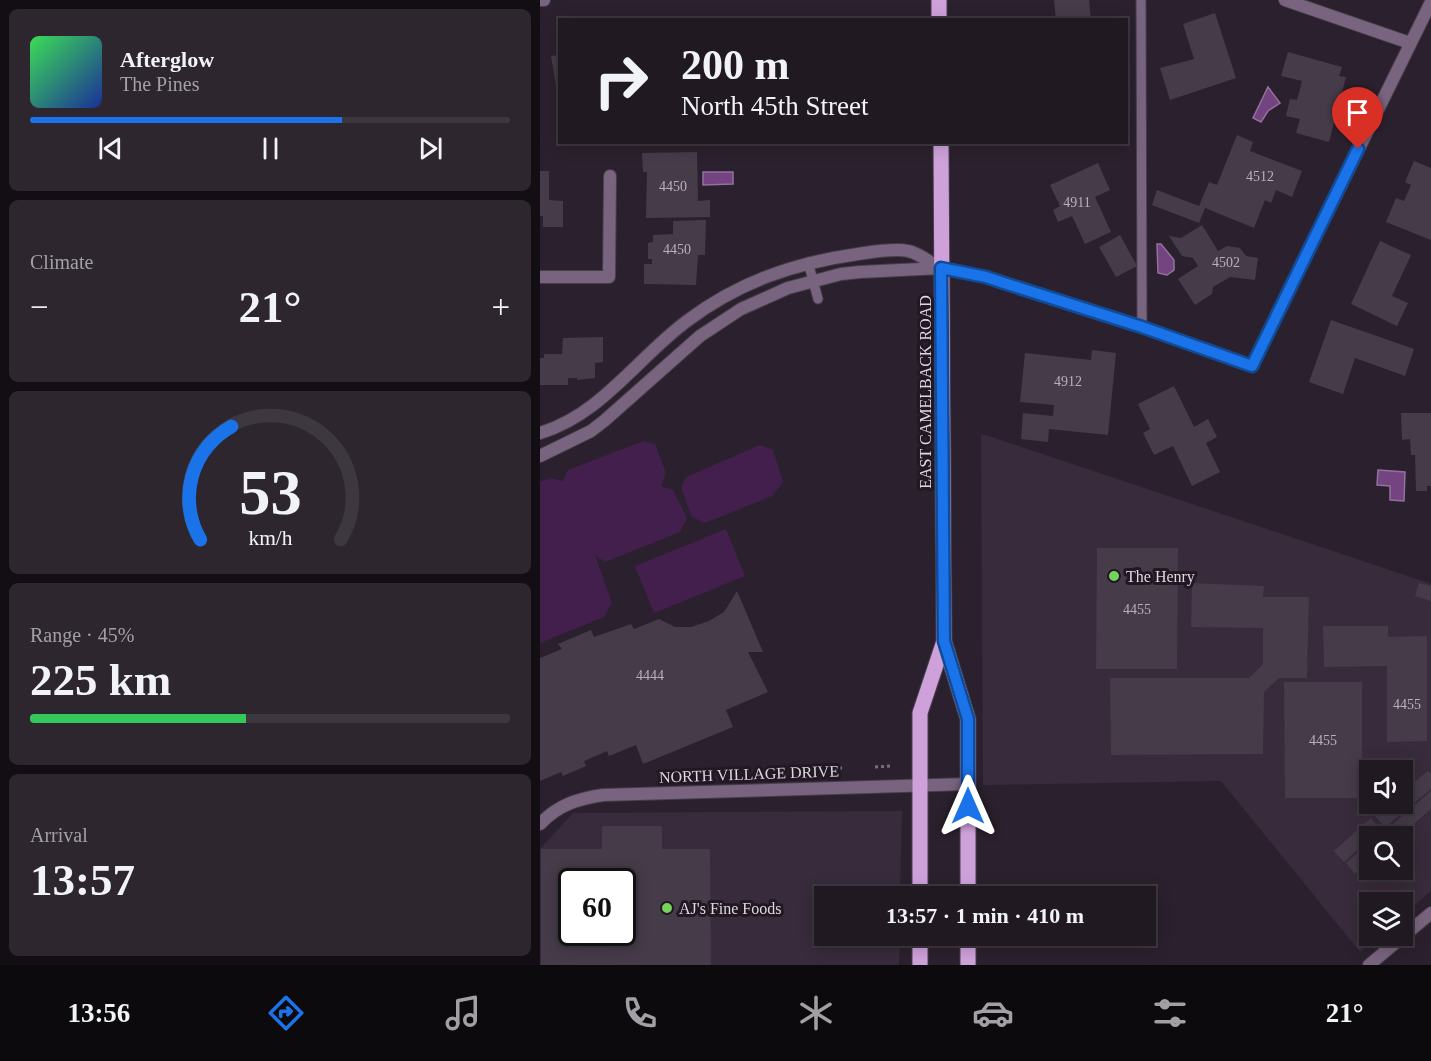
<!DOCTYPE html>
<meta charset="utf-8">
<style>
:root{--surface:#201922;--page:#2d262f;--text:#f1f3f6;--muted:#a2a0a5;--line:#3d3840;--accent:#1a73e8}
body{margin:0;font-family:"Times New Roman",serif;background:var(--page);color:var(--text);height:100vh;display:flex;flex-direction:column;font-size:22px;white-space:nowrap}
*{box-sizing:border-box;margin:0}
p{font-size:20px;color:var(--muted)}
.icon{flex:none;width:33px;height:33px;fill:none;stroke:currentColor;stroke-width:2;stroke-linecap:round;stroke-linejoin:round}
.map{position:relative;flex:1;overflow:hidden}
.side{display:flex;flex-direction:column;gap:9px;padding:9px;background:#120e13;width:540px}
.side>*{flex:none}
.guide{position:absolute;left:18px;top:18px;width:570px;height:126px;border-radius:0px;box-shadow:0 3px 15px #0003,0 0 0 2px var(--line);background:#201922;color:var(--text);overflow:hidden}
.tools{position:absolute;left:819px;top:760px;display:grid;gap:12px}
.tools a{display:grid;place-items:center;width:54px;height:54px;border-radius:0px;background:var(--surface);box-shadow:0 3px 15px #0003,0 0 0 2px var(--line);font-size:30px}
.speed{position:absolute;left:18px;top:868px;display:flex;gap:12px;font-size:30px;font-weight:700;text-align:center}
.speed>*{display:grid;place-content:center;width:78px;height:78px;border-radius:50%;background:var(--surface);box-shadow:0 3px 15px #0003,0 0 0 2px var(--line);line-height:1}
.speed .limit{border:3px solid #111;border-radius:9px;background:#fff;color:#111}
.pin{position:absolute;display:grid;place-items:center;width:51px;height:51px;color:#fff;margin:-62px -26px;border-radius:50% 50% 50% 0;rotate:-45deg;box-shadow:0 0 6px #0007}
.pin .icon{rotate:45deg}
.me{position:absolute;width:66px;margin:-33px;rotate:0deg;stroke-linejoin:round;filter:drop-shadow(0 0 4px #0008)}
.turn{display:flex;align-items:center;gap:21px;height:126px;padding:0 24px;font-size:27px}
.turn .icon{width:78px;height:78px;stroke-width:2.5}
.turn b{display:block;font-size:42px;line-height:51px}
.big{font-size:45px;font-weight:700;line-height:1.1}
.side .widget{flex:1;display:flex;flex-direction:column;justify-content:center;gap:9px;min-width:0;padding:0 21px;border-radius:9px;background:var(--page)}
.side .dial{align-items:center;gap:0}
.dial svg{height:156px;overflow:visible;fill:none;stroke:var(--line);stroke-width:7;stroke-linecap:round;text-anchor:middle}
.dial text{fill:var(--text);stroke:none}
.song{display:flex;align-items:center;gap:18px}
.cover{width:72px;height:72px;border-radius:9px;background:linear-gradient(135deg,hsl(130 70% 55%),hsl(230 70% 35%))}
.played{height:6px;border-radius:3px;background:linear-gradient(90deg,var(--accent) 65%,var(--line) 65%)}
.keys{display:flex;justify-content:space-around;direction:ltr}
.heat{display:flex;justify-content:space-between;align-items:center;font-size:33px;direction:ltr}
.charge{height:9px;border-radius:4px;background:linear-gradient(90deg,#34c759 45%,var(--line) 0)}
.trip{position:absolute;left:274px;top:886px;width:342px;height:60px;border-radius:0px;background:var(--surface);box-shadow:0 3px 15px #0003,0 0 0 2px var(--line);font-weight:700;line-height:60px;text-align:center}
.dock{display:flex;height:96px;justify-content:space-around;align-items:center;background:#0d0a0e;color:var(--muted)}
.dock .icon{width:42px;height:42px}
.dock .on{color:var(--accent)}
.dock b{font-size:27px;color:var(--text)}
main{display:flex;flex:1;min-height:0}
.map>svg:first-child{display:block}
.built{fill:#382b3b;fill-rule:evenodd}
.green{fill:#421f4c}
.water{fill:#734480;stroke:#93709d;stroke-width:1.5}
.building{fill:#463b49;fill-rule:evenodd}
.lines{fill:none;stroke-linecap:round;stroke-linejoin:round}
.service-casing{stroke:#483e4a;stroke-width:11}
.minor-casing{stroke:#483e4a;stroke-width:14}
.tertiary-casing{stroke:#483e4a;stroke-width:14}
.primary-casing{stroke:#483e4a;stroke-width:17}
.path{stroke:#78707a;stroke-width:3;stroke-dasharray:3 3;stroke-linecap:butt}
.service{stroke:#79647f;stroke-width:9}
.minor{stroke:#79647f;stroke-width:12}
.tertiary{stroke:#79647f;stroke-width:12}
.primary{stroke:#cea1da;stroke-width:15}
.route-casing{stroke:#114b97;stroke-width:15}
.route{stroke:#1a73e8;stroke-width:10}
.poi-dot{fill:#76d25a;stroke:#211824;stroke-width:2}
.labels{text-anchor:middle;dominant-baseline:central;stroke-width:6;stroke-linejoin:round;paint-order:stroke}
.number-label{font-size:14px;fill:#b9b1ba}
.street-label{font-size:16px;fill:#dfd8e0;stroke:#211824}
.poi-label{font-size:16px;fill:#dfd8e0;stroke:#211824;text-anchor:start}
</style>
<main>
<section class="side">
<div class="widget">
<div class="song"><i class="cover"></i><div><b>Afterglow</b><p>The Pines</p></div></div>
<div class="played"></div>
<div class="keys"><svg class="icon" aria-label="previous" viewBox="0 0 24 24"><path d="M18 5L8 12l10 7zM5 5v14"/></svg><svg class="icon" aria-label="pause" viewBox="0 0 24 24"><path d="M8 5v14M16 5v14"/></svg><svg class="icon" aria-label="next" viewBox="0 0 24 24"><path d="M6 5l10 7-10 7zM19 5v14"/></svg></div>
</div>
<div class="widget"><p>Climate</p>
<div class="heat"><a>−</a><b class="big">21°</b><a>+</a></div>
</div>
<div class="widget dial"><svg viewBox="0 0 100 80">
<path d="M14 69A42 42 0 1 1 86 69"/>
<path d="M14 69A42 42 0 0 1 30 11" stroke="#1a73e8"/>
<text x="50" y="56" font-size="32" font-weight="700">53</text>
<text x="50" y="72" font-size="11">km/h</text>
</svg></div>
<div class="widget"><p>Range · 45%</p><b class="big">225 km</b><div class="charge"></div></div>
<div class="widget"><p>Arrival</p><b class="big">13:57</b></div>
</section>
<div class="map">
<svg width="891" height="965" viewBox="0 0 891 965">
<rect width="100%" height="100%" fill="#2b212e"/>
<g class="built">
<path d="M441 435H446L891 584V891L863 916 862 903H830V936H839L820 952 681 781 443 785ZM830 771H862V804H830ZM830 837H862V870H830Z"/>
<path d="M362 811 360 897H285V936H360L359 965H0V849L33 813ZM32 882H82V933H32Z"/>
</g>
<g class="green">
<path d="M103 441 115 444 126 473 121 486 133 490 147 518 140 532 65 562 55 555 72 603 64 617 0 643V482L10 478 23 481 28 470Z"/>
<path d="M220 445 233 450 243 482 232 496 165 523 152 517 141 488 146 477Z"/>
<path d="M186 529 205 576 114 613 95 566Z"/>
</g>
<g class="water">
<path d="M728 87 740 103 728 111 721 122 713 118Z"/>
<path d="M163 172H193V184L163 185Z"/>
<path d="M617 244H621L634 260V270L627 275 618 273Z"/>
<path d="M838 470 865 472 864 501 850 500V486L837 485Z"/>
</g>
<g class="building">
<path d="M514 0H549L551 20H516Z"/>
<path d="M675 13 696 78 630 100 620 68 654 59 643 24Z"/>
<path d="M748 52 802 67 799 76 806 77 789 142 756 133 760 119 746 116 750 99 757 100 762 81 741 76Z"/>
<path d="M20 55V97H18L11 56Z"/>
<path d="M697 135 713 142 710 151 762 171 752 197 736 190 731 203 725 200 714 228 665 208 659 223 612 205 617 190 659 206 669 182 677 185Z"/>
<path d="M157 152 158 201 170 200V217L106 218 107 172H103L102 153Z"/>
<path d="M874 161 891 168V240L846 222 856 198 864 201 871 185 865 182Z"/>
<path d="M558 163 570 190 555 197 571 232 545 244 532 216 518 222 513 210 520 206 510 185Z"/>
<path d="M0 171H9V200L23 201V227H3V216H0Z"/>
<path d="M166 220 165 255H158L156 285 104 284V264H112V259H108V243L113 242V235L133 234V221Z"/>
<path d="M662 225 678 251 687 246 700 248 706 256 718 258 715 280 690 277 673 287 672 294 655 305 638 279 658 266 653 258 642 256 629 236 641 238Z"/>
<path d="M580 235 597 266 576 277 559 247Z"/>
<path d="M840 241 871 255 852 296 868 303 857 326 811 304Z"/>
<path d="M791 320 874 349 865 376 815 358 803 394 769 382Z"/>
<path d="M63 337V362L55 363V378L37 380V378H28V385H0V358H4V354H22L23 338Z"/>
<path d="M552 350 576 353 568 435 509 429 508 442 481 439 483 413 513 416 514 405 480 402 485 353 551 360Z"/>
<path d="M634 386 654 427 668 419 677 437 666 443 680 472 652 486 633 446 614 455 603 433 610 429 598 404Z"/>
<path d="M861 413H891V486H887V491H876L875 455H871L870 439 862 440Z"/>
<path d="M557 548H638L637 669H556Z"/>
<path d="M652 583 724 586 723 597H769L767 678H739L724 692 723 754 571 755 570 678H709L723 664V628L651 627Z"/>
<path d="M879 583 891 586V601L875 596Z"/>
<path d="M197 591 223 652H208L228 692 186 710 193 727 103 764 96 745 69 756 67 751 44 761 46 766 23 776 21 772 0 781V658L22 649 18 644 51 630 54 637 91 624 94 629 119 619 135 627H151L169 621 184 612Z"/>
<path d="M783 626H848V637L887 636V741L847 742V666L784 667Z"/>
<path d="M744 682H822V798H745Z"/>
<path d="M888 771 891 774V789L845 827 834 815 848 804H862V792Z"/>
<path d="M891 791V809L859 837H854L847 829Z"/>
<path d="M831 818 840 829 804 862 794 851Z"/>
<path d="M62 826H122V849H170L171 965H1V849H62ZM32 882H82V933H32Z"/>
<path d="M830 842V862L815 874 806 863Z"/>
</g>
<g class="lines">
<defs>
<g id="service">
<path d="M601 0 602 327"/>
<path d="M268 262 278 299"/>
</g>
<g id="minor">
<path d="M0 0H4"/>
<path d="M745 0 870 43"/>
<path d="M0 277H69L70 176"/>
<path d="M0 433C61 415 98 357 147 321 199 282 254 263 318 254 332 252 355 248 368 251 379 253 391 263 400 268"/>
<path d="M0 456 51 431 64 421 160 336 201 309 248 288 301 274 320 272 401 268 446 277 602 327 712 366 891 2"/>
<path d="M0 824C18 805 37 799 63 795L428 784"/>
</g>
<path id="tertiary" d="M829 965 891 913"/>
<g id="primary">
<path d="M399 0V20"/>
<path d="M401 142 404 641 428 719V897"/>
<path d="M380 897V713L404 641"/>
<path d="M380 936V965"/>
<path d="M428 965V936"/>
</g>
</defs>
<use href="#service" class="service-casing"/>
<use href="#minor" class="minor-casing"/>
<use href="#tertiary" class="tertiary-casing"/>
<use href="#primary" class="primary-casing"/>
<g class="path">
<path d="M335 767 351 766"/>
<path d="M293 768H303"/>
</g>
<use href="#service" class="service"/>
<use href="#minor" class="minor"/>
<use href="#tertiary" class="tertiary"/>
<use href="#primary" class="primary"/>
</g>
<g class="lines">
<defs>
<path id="route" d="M428 806V719L404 641 401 268 446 277 467 284 602 327 712 366 818 149"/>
</defs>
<use href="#route" class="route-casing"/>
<use href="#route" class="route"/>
</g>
<g class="poi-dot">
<circle cx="574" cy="576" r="6"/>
<circle cx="127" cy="908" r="6"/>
</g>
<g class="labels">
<g class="number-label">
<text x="720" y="176">4512</text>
<text x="133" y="186">4450</text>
<text x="537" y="202">4911</text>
<text x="137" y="249">4450</text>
<text x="686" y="262">4502</text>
<text x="528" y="381">4912</text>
<text x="597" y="609">4455</text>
<text x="110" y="675">4444</text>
<text x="867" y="704">4455</text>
<text x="783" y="740">4455</text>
</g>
<g class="street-label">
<text transform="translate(385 392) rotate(-90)">EAST CAMELBACK ROAD</text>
<text transform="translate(209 774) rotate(-2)">NORTH VILLAGE DRIVE</text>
</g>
<g class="poi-label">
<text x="586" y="576">The Henry</text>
<text x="139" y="908">AJ's Fine Foods</text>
</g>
</g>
</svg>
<div class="tools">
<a><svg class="icon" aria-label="sound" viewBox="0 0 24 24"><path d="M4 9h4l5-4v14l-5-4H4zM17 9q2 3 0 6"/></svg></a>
<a><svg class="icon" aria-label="search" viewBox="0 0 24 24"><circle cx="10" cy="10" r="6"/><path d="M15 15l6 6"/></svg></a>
<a><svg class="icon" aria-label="layers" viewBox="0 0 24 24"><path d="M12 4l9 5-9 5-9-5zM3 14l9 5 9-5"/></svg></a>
</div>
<div class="speed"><div class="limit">60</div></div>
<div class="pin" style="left:818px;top:149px;background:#d93025"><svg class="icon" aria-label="arrive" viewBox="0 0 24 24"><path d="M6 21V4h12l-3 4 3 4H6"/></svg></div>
<svg class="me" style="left:428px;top:806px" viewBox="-20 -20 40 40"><path d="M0-17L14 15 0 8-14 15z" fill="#1a73e8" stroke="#fff" stroke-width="4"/></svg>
<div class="trip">13:57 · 1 min · 410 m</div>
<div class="guide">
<div class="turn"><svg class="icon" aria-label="right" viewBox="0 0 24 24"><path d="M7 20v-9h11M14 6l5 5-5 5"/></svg><div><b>200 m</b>North 45th Street</div></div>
</div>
</div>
</main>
<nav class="dock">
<b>13:56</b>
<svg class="icon on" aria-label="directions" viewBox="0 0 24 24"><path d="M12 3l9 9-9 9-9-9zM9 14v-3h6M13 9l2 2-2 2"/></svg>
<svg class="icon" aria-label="music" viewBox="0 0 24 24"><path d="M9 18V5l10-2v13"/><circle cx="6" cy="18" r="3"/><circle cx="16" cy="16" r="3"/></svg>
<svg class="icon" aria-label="phone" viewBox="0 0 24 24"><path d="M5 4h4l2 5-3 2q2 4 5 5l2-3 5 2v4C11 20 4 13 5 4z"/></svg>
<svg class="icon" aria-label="climate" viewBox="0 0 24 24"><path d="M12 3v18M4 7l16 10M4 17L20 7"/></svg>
<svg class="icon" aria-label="car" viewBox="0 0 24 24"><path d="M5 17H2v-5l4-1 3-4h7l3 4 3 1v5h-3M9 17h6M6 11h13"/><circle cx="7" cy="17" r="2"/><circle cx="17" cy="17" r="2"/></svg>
<svg class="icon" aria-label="filters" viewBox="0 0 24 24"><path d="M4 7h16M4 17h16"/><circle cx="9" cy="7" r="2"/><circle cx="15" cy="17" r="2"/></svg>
<b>21°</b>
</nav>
